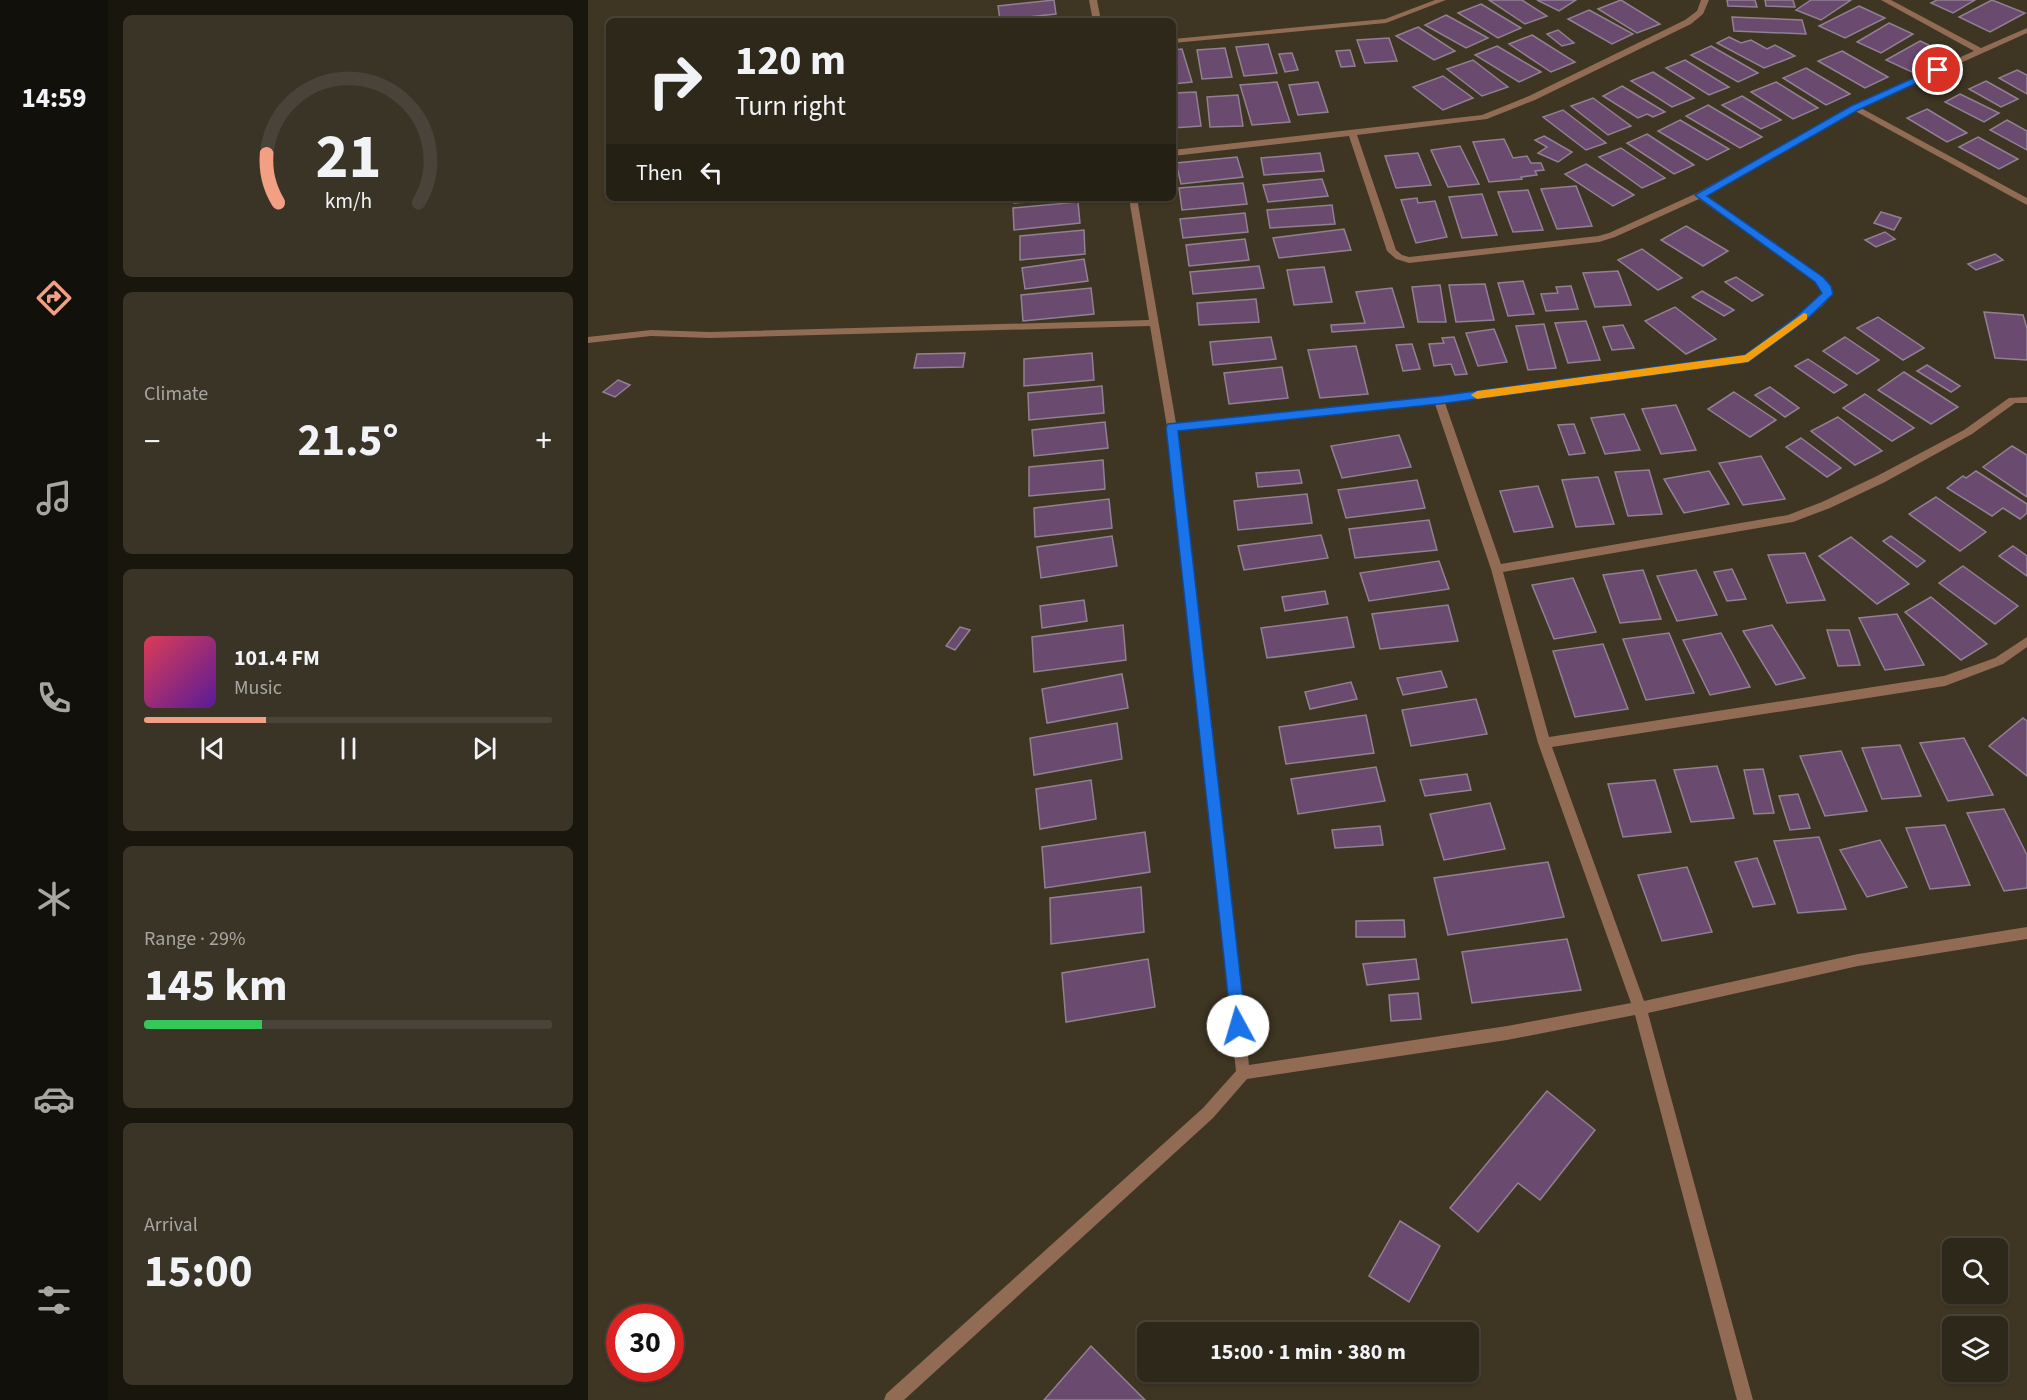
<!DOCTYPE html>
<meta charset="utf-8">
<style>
:root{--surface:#2e281a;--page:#3a3427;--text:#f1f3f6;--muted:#a7a6a2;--line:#494439;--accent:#f39f83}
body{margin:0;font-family:"Source Sans 3",sans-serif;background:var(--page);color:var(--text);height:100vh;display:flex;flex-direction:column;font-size:22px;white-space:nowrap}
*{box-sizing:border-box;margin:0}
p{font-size:20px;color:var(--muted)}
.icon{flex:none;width:33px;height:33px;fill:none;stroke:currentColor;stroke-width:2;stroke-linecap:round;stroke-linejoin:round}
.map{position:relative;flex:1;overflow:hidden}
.side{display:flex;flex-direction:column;gap:15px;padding:15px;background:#19160e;width:480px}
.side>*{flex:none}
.hud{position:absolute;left:18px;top:18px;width:570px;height:183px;border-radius:9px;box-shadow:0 2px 4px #0004,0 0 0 2px var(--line);background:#2e281a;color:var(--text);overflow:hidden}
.controls{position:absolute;left:1354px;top:1238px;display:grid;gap:12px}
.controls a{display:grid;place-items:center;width:66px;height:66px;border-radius:9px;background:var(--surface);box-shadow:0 2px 4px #0004,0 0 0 2px var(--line);font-size:30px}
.speed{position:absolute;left:18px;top:1304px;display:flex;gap:12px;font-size:30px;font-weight:700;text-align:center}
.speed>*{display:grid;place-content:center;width:78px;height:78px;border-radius:50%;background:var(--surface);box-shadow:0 2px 4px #0004,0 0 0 2px var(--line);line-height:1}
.speed .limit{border:9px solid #d22;background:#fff;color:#111}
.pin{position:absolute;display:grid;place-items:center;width:51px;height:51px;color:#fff;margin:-26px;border:3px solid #fff;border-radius:50%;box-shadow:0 2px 6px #0007}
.me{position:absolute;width:66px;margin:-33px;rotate:354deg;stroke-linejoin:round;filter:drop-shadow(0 0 4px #0008)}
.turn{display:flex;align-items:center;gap:21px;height:126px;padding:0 30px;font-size:27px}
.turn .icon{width:78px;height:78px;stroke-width:2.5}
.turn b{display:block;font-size:42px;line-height:51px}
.then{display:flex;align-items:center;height:57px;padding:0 30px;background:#0003;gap:12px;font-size:22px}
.big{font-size:45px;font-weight:700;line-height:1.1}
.side .card{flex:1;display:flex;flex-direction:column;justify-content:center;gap:9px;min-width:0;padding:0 21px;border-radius:9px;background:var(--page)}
.side .dial{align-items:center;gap:0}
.dial svg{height:156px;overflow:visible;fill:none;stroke:var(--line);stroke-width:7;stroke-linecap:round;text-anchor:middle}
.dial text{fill:var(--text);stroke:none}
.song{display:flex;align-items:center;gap:18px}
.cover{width:72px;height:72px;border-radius:9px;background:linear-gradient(135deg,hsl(350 70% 55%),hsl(270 70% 35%))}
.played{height:6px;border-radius:3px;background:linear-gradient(90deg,var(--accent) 30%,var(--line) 30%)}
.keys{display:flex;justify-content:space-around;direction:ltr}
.heat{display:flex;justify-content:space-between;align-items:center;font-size:33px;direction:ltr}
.charge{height:9px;border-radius:4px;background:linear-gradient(90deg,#34c759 29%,var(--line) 0)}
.trip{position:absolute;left:549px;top:1322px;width:342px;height:60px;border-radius:9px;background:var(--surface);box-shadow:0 2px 4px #0004,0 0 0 2px var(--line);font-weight:700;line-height:60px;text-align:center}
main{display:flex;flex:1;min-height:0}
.tabs{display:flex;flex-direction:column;width:108px;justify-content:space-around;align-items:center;background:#12100a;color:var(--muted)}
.tabs .icon{width:42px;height:42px}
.tabs .active{color:var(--accent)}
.tabs b{font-size:27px;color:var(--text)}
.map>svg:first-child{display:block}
.building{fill:#6b4a6f;stroke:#908092;stroke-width:1.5}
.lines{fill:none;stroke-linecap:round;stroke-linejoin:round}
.street{fill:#916b53;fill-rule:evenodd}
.route{fill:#1a73e8;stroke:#114b97;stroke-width:1.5}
.slow{fill:#f59e0b}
</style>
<main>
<nav class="tabs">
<b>14:59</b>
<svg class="icon active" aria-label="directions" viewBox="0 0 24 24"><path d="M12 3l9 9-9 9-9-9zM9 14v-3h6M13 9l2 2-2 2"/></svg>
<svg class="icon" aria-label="music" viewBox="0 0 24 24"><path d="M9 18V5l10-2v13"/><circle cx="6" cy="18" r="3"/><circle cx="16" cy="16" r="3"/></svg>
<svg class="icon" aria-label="phone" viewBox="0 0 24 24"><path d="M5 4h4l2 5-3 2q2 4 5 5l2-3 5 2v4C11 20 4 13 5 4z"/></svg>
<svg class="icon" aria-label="climate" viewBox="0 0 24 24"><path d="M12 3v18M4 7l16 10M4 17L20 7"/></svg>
<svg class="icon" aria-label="car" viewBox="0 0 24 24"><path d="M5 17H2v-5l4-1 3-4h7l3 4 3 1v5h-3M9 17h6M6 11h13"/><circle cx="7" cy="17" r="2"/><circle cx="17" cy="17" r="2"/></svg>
<svg class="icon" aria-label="filters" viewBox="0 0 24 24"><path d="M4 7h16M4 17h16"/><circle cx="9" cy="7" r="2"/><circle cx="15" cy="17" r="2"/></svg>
</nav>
<section class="side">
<div class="card dial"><svg viewBox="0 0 100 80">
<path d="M14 69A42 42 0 1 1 86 69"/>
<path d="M14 69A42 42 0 0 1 8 44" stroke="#f39f83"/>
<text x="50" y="56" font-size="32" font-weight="700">21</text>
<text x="50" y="72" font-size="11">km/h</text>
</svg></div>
<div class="card"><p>Climate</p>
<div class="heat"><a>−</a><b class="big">21.5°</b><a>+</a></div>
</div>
<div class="card">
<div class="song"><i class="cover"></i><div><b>101.4 FM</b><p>Music</p></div></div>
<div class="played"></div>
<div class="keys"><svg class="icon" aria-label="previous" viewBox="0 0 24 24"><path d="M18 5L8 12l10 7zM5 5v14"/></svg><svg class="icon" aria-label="pause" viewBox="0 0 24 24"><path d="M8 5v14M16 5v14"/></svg><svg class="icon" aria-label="next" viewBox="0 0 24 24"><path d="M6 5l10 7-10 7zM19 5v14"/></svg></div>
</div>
<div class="card"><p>Range · 29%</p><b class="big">145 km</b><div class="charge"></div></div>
<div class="card"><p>Arrival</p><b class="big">15:00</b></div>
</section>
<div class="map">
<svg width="1439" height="1400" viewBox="0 0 1439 1400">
<rect width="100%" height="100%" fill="#3e3523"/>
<g class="building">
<path d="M466 0 468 14 412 20 410 6Z"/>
<path d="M901 0H934L959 16 937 24Z"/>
<path d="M949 0H988L971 11Z"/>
<path d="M1033 0 1072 24 1049 33 1010 9Z"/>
<path d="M1139 0H1167L1169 7 1140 6Z"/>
<path d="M1177 0H1205L1207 7 1178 6Z"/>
<path d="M1223 0H1263L1233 20 1208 10Z"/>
<path d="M1349 0H1387L1365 13 1343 3Z"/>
<path d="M1404 0 1437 13 1402 32 1371 17Z"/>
<path d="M893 4 933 28 910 38 870 13Z"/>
<path d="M1271 6 1297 18 1257 38 1231 26Z"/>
<path d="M1001 10 1045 34 1024 44 980 19Z"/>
<path d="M858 15 900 38 878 48 837 25Z"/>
<path d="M1144 17 1214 20 1218 34 1146 31Z"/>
<path d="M1301 23 1325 34 1293 53 1269 42Z"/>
<path d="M830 27 867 51 846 60 808 36Z"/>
<path d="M970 30 986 43 974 46 959 34Z"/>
<path d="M944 35 987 62 963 72 921 44Z"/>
<path d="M1141 37 1153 43 1163 40 1179 49 1187 45 1207 56 1176 68 1129 43Z"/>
<path d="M801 38 809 61 777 63 769 40Z"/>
<path d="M1332 41 1360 54 1326 73 1298 60Z"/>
<path d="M680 44 689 73 656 76 648 47Z"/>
<path d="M909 46 953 72 931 82 887 55Z"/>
<path d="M1123 46 1170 73 1150 82 1103 55Z"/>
<path d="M637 48 644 77 614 79 609 50Z"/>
<path d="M594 49 604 82 585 84V50Z"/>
<path d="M762 50 767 66 753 67 748 51Z"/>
<path d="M1254 51 1300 77 1277 88 1230 61Z"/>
<path d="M704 53 710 70 697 72 691 54Z"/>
<path d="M885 60 920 87 894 96 859 69Z"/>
<path d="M1097 60 1141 87 1121 95 1078 68Z"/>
<path d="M1218 68 1262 94 1238 105 1195 78Z"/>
<path d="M1429 70 1439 75V94L1411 78Z"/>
<path d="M1065 72 1106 98 1084 107 1043 81Z"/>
<path d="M855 76 885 98 855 110 825 87Z"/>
<path d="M1398 81 1430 99 1413 107 1381 89Z"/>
<path d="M689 82 702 122 664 125 652 85Z"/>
<path d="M730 82 740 112 710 115 701 85Z"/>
<path d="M1188 82 1230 108 1205 119 1163 92Z"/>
<path d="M1034 86 1077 112 1065 117 1059 114 1050 118 1015 96Z"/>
<path d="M608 92 613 126 585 128V93Z"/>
<path d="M1372 94 1411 113 1396 122 1357 102Z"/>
<path d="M650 95 655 126 622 127 619 97Z"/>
<path d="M1154 96 1193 120 1173 129 1134 105Z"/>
<path d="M1005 98 1043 126 1020 135 983 106Z"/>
<path d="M1120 105 1174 137 1152 148 1098 116Z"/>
<path d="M1339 109 1379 133 1359 142 1319 118Z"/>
<path d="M975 110 1018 143 998 150 955 117Z"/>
<path d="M1092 120 1141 149 1119 160 1070 131Z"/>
<path d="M1419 120 1439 131V150L1402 130Z"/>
<path d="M1059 134 1106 165 1086 174 1039 143Z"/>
<path d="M956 136 984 152 970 162 950 153 959 147 947 140Z"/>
<path d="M1390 137 1430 159 1411 169 1371 147Z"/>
<path d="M916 139 925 158 939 156 943 163H953L956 170 947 171 949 175 933 177 934 179 901 182 885 142Z"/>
<path d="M872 146 891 184 860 187 843 150Z"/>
<path d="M1033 148 1077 178 1054 188 1011 157Z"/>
<path d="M732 153 736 171 676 175 673 158Z"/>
<path d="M830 153 843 185 808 188 797 156Z"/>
<path d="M649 157 655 177 593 184 588 163Z"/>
<path d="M998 164 1046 195 1025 206 977 174Z"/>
<path d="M734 179 740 196 680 202 675 185Z"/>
<path d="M655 183 659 204 594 210 591 188Z"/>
<path d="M988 186 1004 226 969 229 953 189Z"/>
<path d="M940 190 955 230 925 232 910 192Z"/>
<path d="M894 194 909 235 874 238 861 197Z"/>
<path d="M426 198H488V199L426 203Z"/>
<path d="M829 198 830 203 847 201 859 237 828 243 813 200Z"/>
<path d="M490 202 492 223 426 230 425 208Z"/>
<path d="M744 205 747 224 682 228 679 210Z"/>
<path d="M1293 212 1313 218 1306 230 1286 223Z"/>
<path d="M657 213 660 232 595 238 592 219Z"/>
<path d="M1098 226 1140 251 1115 266 1073 240Z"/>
<path d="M756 229 763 250 691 258 685 238Z"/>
<path d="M496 230 497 254 432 260V236Z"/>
<path d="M1297 232 1307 239 1288 247 1277 240Z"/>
<path d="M657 239 661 260 601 266 598 245Z"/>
<path d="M1054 249 1094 278 1070 290 1030 260Z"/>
<path d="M1407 254 1415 260 1388 270 1380 264Z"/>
<path d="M496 259 500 281 437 289 434 268Z"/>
<path d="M671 266 676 288 605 294 602 272Z"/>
<path d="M736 267 744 302 706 305 699 270Z"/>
<path d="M1030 271 1043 305 1007 307 995 273Z"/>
<path d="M1148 277 1175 295 1164 301 1137 282Z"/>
<path d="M935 281 946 314 920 316 910 283Z"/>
<path d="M897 284 906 320 868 322 861 285Z"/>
<path d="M852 285 858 322H830L824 287Z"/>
<path d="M983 286 990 309 958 311 953 294 970 293 968 287Z"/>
<path d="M503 288 506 314 435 321 433 295Z"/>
<path d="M804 288 816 327 744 332 743 325 777 323 768 292Z"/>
<path d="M1114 291 1146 310 1136 316 1104 297Z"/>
<path d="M668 299 671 322 611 325 609 303Z"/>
<path d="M1087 307 1128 339 1098 354 1057 321Z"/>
<path d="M1396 312 1435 315 1439 328V360L1407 358Z"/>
<path d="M1290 317 1336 348 1315 360 1269 328Z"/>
<path d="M998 321 1012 360 980 363 967 323Z"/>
<path d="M956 324 968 368 940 370 928 326Z"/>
<path d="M1035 325 1046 348 1024 350 1015 327Z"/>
<path d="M906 329 919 362 890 366 878 333Z"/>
<path d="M683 337 688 359 625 365 622 342Z"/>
<path d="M866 337 879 374 867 375 863 364 846 366 841 344 856 343 854 338Z"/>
<path d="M1257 337 1291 360 1269 374 1235 351Z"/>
<path d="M824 344 832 369 815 371 808 345Z"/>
<path d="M768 346 780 394 732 398 720 350Z"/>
<path d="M377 353 375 367 326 368 329 354Z"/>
<path d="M504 353 506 380 436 386V359Z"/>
<path d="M1220 359 1259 385 1246 393 1207 366Z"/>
<path d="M1339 365 1372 386 1363 392 1329 371Z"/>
<path d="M694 367 700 398 641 404 636 373Z"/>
<path d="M1316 372 1370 407 1343 424 1290 390Z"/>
<path d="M30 380 42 385 27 397 15 392Z"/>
<path d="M514 386 516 413 441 420 440 393Z"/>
<path d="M1182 387 1211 408 1197 417 1167 395Z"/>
<path d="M1146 392 1188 420 1162 437 1120 409Z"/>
<path d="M1277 394 1326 428 1304 441 1255 408Z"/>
<path d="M1088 405 1108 450 1073 454 1054 409Z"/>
<path d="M1036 414 1052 450 1017 454 1003 418Z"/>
<path d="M1250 417 1294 451 1267 465 1223 431Z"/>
<path d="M517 422 520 448 446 456 444 430Z"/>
<path d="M986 424 997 453 981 455 970 425Z"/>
<path d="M811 435 823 467 754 478 743 446Z"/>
<path d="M1213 438 1253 468 1239 477 1198 447Z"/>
<path d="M1424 446 1439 455V497L1395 467Z"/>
<path d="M1173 456 1197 499 1155 505 1131 463Z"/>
<path d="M515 460 517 489 441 496V467Z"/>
<path d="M711 470 714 483 670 487 668 473Z"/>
<path d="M1061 470 1074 514 1040 516 1027 472Z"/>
<path d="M1121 471 1141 504 1096 513 1076 479Z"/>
<path d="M1388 471 1439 504V513L1432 519 1415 508 1404 516 1359 488 1375 476 1378 478Z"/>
<path d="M1010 477 1026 524 988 527 974 480Z"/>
<path d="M829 480 837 508 758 518 750 490Z"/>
<path d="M950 486 965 527 926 532 912 491Z"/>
<path d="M719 494 724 523 650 530 646 501Z"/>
<path d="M1348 497 1398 532 1372 551 1321 514Z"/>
<path d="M521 499 524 528 447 537 446 508Z"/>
<path d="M841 520 849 550 767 558 761 529Z"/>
<path d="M733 535 740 558 656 570 650 546Z"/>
<path d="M524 536 529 566 453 578 449 547Z"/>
<path d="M1303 536 1337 561 1329 567 1295 541Z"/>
<path d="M1263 537 1321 584 1289 604 1231 556Z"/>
<path d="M1425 546 1439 556V576L1411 556Z"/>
<path d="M1217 553 1237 600 1199 603 1180 555Z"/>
<path d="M851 561 861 589 781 601 772 573Z"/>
<path d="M1375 566 1430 606 1407 624 1351 583Z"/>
<path d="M1144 569 1158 599 1139 601 1126 572Z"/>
<path d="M1055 570 1073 619 1032 623 1015 575Z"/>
<path d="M1108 570 1129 615 1089 621 1069 576Z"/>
<path d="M985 578 1008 632 966 639 944 585Z"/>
<path d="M737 591 740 604 697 611 694 597Z"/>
<path d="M1343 597 1399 644 1373 660 1317 612Z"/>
<path d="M496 600 499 621 454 628 452 606Z"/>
<path d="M860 605 870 641 792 649 784 614Z"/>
<path d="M1309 614 1336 665 1297 670 1271 618Z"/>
<path d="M759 617 766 647 679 658 673 628Z"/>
<path d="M535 625 538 660 446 672 444 637Z"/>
<path d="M1184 625 1217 678 1188 685 1155 631Z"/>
<path d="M372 627 382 630 367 650 358 646Z"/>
<path d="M1239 630H1261L1272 665 1250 666Z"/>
<path d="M1081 633 1106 693 1058 700 1035 639Z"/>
<path d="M1133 633 1162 687 1122 695 1095 640Z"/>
<path d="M1015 644 1040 709 987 717 965 651Z"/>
<path d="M853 671 859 687 815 695 809 678Z"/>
<path d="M534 674 540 708 459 723 454 689Z"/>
<path d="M763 682 769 699 722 709 717 692Z"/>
<path d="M888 699 899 734 823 746 814 710Z"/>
<path d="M778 715 786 753 698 764 691 727Z"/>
<path d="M1435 718 1439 721V776L1401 746Z"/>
<path d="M529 723 534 759 446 775 442 738Z"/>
<path d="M1376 738 1405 795 1360 801 1332 743Z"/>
<path d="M1312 745 1333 796 1294 799 1274 748Z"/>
<path d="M1253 751 1279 811 1237 816 1212 756Z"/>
<path d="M1129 766 1146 818 1103 822 1086 770Z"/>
<path d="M788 767 797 801 710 814 703 779Z"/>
<path d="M1175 769 1186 813 1166 814 1156 770Z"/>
<path d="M879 774 883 790 837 796 832 780Z"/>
<path d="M503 780 508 819 452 829 448 789Z"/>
<path d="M1067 780 1083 832 1035 837 1020 784Z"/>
<path d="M1210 794 1222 828 1202 830 1191 796Z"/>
<path d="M902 803 917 849 856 860 842 814Z"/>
<path d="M1416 809 1439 855V888L1416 891 1379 813Z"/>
<path d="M1357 825 1382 885 1342 889 1318 828Z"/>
<path d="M792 826 795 845 747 848 744 830Z"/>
<path d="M557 832 562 872 457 888 454 847Z"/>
<path d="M1231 837 1258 909 1210 913 1186 841Z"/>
<path d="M1292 840 1319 887 1279 897 1252 850Z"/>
<path d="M1169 858 1187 904 1165 907 1147 862Z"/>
<path d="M960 862 976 917 860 935 846 878Z"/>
<path d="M1099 867 1124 932 1074 941 1050 875Z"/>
<path d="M553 887 556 932 463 944 462 898Z"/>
<path d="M816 920 817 937H768V921Z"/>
<path d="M979 939 993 990 884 1003 874 952Z"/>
<path d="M560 959 567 1007 478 1022 474 973Z"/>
<path d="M828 959 831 979 779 985 775 964Z"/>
<path d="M830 993 833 1019 803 1021 801 995Z"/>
<path d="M959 1091 1007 1130 952 1200 930 1183 890 1232 862 1208Z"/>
<path d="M812 1221 852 1246 821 1302 781 1276Z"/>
<path d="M503 1346 557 1400H456Z"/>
</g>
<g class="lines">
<g class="street">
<path d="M501 0H509L513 21H505Z"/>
<path d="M847 0H858L798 23 585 43V39L797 19Z"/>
<path d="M1113 0H1121L1115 14 1103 24 947 100 899 119 769 135 808 250 814 255 821 257 1010 236 1021 233 1109 193 1264 106 1386 51 1293 0H1303L1393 48 1439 28V33L1273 108 1439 198V205L1267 111 1118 195 1234 277 1242 286 1245 294 1233 307 1163 360 857 403 913 564 1200 515 1234 502 1289 476 1376 430 1421 398 1439 397V403H1427L1384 434 1297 482 1242 508 1205 522 915 572 961 737 1356 676 1407 658 1439 637V647L1415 664 1357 686 964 747 1056 1001 1270 954 1439 927V939L1270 966 1060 1013 1165 1400H1149L1047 1015 919 1040 659 1079 625 1118 316 1400H296L298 1394 615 1108 648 1071 579 427 562 326 122 338 63 336 0 343V337L63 330 122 332 561 320 541 198H549L588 423 851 397 1157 355 1227 303 1235 294 1228 281 1111 199 1027 237 1011 242 821 263 808 259 799 251 761 136 585 156V150L894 115 941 96 1097 20 1109 11ZM847 404 903 569 950 743 1043 1003 919 1026 661 1065 589 430Z"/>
</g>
</g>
<path class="route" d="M1350 67 1355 70 1353 72 1270 110 1119 196 1235 277 1243 286 1245 294 1217 321 1160 362 851 404 590 431 658 1026 655 1032 650 1034 644 1032 578 427 580 424 851 396 1157 355 1209 316 1234 293 1227 282 1107 195 1263 106Z"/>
<path class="slow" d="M1216 313 1219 314V319L1160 362 889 399 883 395 889 391 1157 355Z"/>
</svg>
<div class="controls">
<a><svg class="icon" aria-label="search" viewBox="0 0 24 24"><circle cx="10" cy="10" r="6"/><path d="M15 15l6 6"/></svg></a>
<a><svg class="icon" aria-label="layers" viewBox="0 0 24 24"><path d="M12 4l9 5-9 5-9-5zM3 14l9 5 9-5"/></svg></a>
</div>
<div class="speed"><div class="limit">30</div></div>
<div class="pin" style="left:1350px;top:70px;background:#d93025"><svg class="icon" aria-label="arrive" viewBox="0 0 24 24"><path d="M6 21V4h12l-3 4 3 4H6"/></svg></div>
<svg class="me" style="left:650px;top:1026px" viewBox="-20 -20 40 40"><circle r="19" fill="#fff"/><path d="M0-13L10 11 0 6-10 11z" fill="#1a73e8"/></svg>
<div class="trip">15:00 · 1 min · 380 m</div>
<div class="hud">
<div class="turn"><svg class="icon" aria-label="right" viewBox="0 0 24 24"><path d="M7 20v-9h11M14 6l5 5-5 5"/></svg><div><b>120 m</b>Turn right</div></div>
<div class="then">Then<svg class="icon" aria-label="left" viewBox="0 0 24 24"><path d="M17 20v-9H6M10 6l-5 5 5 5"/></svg></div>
</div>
</div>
</main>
